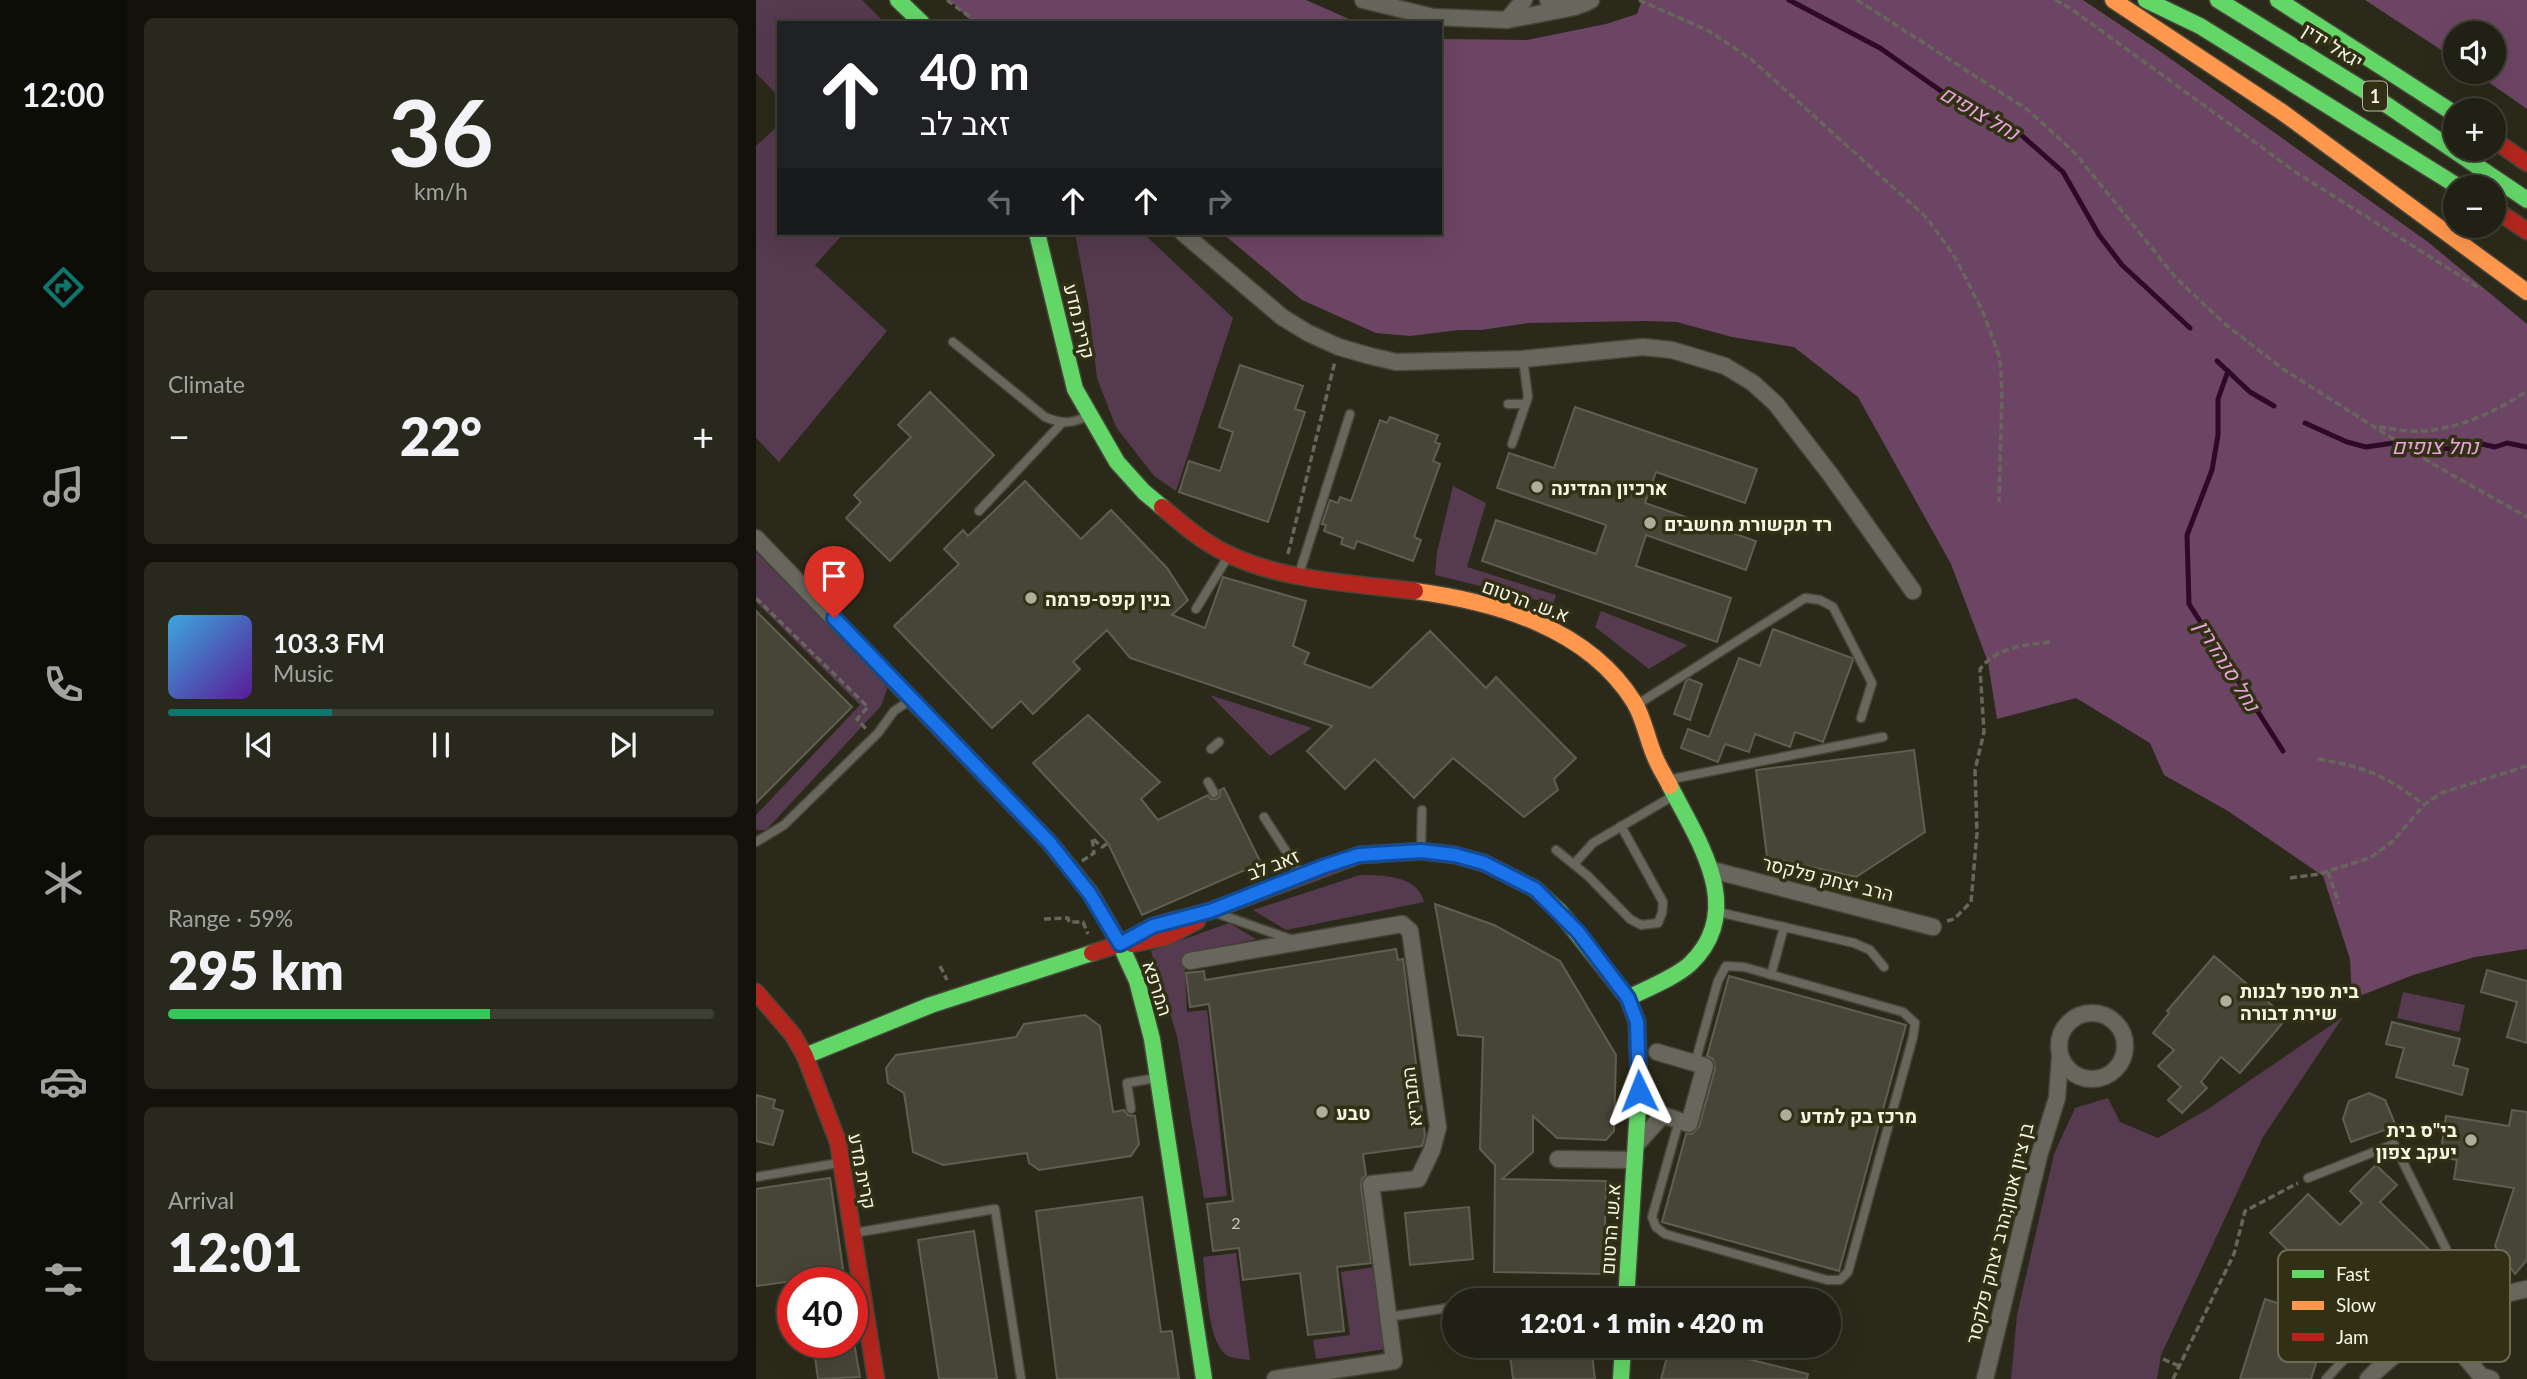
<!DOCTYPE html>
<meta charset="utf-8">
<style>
:root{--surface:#202014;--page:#28281d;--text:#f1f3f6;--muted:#a2a3a0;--line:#3d3e34;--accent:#0f766e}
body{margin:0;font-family:Lato,Heebo,sans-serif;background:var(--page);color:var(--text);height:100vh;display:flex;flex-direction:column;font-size:26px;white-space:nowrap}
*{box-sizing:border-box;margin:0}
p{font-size:23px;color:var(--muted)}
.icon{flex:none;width:38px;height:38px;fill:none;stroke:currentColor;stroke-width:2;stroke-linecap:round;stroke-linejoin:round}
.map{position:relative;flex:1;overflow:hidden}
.panel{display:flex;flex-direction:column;gap:18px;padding:18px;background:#12120b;width:630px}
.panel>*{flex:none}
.banner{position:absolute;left:21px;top:21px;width:665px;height:214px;border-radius:0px;box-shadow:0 7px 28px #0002,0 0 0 2px var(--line);background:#202124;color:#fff;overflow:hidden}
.controls{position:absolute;left:1687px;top:21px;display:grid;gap:14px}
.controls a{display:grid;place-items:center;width:63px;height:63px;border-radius:50%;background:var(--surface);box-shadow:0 7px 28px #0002,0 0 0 2px var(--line);font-size:35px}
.speed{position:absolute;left:21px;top:1267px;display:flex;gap:14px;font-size:35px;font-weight:700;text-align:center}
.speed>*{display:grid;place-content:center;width:91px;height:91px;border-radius:50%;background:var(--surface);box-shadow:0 7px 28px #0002,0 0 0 2px var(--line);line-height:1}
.speed .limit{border:10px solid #d22;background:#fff;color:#111}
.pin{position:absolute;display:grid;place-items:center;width:60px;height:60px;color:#fff;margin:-72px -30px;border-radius:50% 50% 50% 0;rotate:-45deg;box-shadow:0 0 7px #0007}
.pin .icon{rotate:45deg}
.me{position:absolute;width:77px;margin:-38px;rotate:358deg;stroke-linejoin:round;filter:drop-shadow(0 0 5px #0008)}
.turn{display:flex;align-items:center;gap:24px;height:147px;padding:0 28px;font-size:32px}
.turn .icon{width:91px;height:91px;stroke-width:2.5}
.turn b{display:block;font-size:49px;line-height:60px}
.lanes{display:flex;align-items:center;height:66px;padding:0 28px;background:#0003;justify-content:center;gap:35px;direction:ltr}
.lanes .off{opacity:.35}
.big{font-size:52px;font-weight:800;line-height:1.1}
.panel .tile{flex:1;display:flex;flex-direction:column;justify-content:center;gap:10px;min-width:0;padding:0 24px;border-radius:10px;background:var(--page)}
.panel .dial{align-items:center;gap:0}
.dial b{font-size:91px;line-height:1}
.song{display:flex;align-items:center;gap:21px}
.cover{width:84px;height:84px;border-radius:10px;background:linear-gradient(135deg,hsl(200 70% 55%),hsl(270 70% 35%))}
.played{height:7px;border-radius:4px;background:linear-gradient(90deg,var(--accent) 30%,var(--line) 30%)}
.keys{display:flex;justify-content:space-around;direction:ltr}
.heat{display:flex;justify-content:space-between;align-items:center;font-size:38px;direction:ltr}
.charge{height:10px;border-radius:5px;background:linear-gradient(90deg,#34c759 59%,var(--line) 0)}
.trip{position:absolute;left:686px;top:1288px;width:399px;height:70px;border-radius:35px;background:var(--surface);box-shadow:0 7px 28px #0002,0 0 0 2px var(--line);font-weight:800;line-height:70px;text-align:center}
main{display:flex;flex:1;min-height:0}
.dock{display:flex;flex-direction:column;width:126px;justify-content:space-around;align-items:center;background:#0d0d08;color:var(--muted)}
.dock .icon{width:49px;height:49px}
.dock .selected{color:var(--accent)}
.dock b{font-size:32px;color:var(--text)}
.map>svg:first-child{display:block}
.green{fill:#563a4f}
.forest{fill:#6d4564}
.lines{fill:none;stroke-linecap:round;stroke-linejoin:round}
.stream{stroke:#2e0928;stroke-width:5}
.building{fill:#464538;stroke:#5f5f51;stroke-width:2}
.lane-casing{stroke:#464538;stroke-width:11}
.street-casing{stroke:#464538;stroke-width:19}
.fast-casing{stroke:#464538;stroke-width:19}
.slow-casing{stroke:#464538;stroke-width:19}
.jam-casing{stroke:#464538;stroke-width:19}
.path{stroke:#66665b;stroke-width:3.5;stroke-dasharray:7 3.5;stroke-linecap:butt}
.lane{stroke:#67675d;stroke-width:8}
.street{stroke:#67675d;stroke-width:16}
.fast{stroke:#63d668;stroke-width:16}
.slow{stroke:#ff974d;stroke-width:16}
.jam{stroke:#b3261e;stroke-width:16}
.route-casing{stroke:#114b97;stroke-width:18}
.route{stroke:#1a73e8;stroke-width:12}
.poi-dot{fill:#aeae9d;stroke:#313014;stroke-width:2.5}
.labels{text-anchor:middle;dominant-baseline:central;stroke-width:7;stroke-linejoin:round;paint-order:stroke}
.number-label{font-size:16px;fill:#c9c9b9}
.shield{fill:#313014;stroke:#babaa6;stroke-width:2}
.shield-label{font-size:18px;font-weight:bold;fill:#f5f5e4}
.street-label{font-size:19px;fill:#f5f5e4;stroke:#313014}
.poi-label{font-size:19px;font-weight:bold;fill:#f5f5e4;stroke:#313014;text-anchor:start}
.water-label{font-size:21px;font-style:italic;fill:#e9a3dd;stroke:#313014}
.key{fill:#313014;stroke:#6c6b52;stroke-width:2}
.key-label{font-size:19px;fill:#f5f5e4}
</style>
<main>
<nav class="dock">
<b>12:00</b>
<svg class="icon selected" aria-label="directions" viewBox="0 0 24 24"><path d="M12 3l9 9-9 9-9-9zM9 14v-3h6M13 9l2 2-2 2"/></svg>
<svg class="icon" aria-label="music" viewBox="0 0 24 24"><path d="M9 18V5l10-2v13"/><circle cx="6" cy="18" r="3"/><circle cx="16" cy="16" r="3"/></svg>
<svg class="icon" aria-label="phone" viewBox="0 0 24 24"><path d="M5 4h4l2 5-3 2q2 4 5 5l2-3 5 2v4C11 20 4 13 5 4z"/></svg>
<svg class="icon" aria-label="climate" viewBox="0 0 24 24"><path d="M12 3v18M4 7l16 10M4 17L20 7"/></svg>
<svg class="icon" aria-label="car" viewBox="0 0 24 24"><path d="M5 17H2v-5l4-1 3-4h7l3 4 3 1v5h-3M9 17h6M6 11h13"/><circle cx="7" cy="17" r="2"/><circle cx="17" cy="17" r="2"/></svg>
<svg class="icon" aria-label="filters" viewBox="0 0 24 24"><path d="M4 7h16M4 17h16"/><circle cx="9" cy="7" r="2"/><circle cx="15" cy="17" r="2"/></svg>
</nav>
<section class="panel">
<div class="tile dial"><b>36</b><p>km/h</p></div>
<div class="tile"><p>Climate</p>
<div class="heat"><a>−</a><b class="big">22°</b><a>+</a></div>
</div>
<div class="tile">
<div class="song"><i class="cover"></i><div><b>103.3 FM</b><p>Music</p></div></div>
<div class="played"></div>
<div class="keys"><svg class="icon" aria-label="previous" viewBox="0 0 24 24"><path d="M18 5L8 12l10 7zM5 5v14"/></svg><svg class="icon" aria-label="pause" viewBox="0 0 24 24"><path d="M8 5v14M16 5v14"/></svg><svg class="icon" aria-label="next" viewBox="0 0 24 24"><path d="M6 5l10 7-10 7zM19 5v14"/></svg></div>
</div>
<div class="tile"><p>Range · 59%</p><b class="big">295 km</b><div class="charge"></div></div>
<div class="tile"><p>Arrival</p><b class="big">12:01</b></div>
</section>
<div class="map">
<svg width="1771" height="1379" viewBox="0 0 1771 1379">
<rect width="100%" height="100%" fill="#2b2a1a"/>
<g class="green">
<path d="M0 0H106L129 23H23V97L0 73Z"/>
<path d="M23 125V233H88L59 265 131 331 23 462 0 438V146Z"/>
<path d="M319 233H387L477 318 420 491 398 476 360 427 341 378 332 303Z"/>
<path d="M697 486 730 503 711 567 800 595 797 604 679 575 681 552Z"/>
<path d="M0 552 121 672 131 689 125 706 10 830H0V815L104 705 0 602Z"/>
<path d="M845 611 932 645 893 669 839 627Z"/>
<path d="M454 695 556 728 514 756Z"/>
<path d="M604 875C627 875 661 875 668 902L530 930 497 910Z"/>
<path d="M473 923 500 939 428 954 431 1012 451 1010 471 1196 448 1198 421 1036 395 951Z"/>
<path d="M1647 992 1709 1005 1703 1032 1641 1018Z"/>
<path d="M1587 1017 1507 1137 1405 1355 1401 1379H1255L1261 1315 1298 1154 1319 1108 1352 1098 1364 1122 1402 1138 1452 1109Z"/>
<path d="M480 1253 494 1360C487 1359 479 1359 472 1356 451 1345 450 1279 447 1257Z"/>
<path d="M619 1267 630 1349 560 1359 557 1340 594 1335 585 1272Z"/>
</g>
<g class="forest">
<path d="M194 0H550L602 23H217Z"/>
<path d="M886 0H1327L1405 52 1672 242 1771 324V949L1719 957 1657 975 1596 999 1594 959 1567 876 1472 811 1408 775 1394 743 1320 698 1241 719 1232 662 1195 564 1102 397 1038 347 976 337 921 322 890 321 771 323 726 330H703L654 336 620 333 546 300 466 233H684V39L771 40 850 24 881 14Z"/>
<path d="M1609 0H1771V109L1718 72H1738V33H1699V59Z"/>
</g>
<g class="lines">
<g class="stream">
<path d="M1033 0 1124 48 1195 98 1263 133 1307 172 1343 235 1366 265 1434 328"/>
<path d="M1461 361 1494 392 1518 406"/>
<path d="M1472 371 1462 399V435L1456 470 1431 535 1433 604 1527 751"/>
<path d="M1549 423 1591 442 1610 447 1644 442 1663 447 1698 449 1726 444 1739 447 1751 443 1771 447"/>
</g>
</g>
<g class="building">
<path d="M484 365 547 386 539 409 549 412 512 522 423 492 433 461 464 471 477 432 463 427Z"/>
<path d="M174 392 238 455 134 561 90 518 105 502 98 495 155 437 142 425Z"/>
<path d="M819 407 1001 469 989 503 900 472 889 503 1000 541 990 570 890 535 880 566 975 598 961 642 726 561 740 520 840 554 850 525 741 488 753 453 798 468Z"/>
<path d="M634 417 682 435 679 442 684 444 677 461 684 464 658 537 665 540 657 561 601 541 598 549 585 544 587 538 568 531 570 525 566 524 574 500 582 503 584 497 595 501 624 420 631 423Z"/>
<path d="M269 481 325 539 355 510 411 568 432 600 416 615 449 628 467 577 550 601 537 646 553 653 548 664 615 688 674 631 730 688 740 677 820 758 798 779 802 790 768 817 697 758 658 798 619 759 589 789 551 751 576 726 374 658 351 630 317 662 324 669 277 714 265 701 236 728 138 626 203 564 188 549 207 530 212 536Z"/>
<path d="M0 611 96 707 0 803Z"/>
<path d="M1017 629 1096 658 1097 660 1067 742 1039 732 1034 747 999 734 993 752 969 744 962 762 925 748 932 729 953 737 983 658 1004 666Z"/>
<path d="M933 679 946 684 934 720 918 714 930 681Z"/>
<path d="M332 715 404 782 385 799 402 820 452 795 455 799H460L464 796V790L468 788 505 863 386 915 352 843 277 763Z"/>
<path d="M1158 750 1169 832 1100 877 1011 857 1000 770Z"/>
<path d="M679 904 738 925 804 961 860 1055 858 1131 850 1140 801 1138 777 1116V1152L746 1179 850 1181 848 1274 738 1272 739 1165 724 1149 727 1037 702 1035Z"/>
<path d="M640 949 642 960 647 959 669 1136 666 1146 607 1154 610 1175 606 1179 605 1185 615 1263 581 1267 588 1331 552 1335 544 1273 487 1280 483 1248 457 1251 451 1204 477 1201 453 1004 434 1007 430 973 448 971 449 980Z"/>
<path d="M1458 956 1531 1018 1484 1073 1465 1057 1445 1082 1451 1088 1426 1113 1412 1100 1425 1087 1402 1066 1418 1050 1397 1033 1413 1013 1411 1011Z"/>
<path d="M1731 970 1771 981V1043L1751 1037 1761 1002 1725 992Z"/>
<path d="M973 976 1150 1025 1083 1271 906 1222 930 1134H936L943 1127 959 1069 957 1059 951 1056Z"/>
<path d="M329 1015 344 1026 357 1112 368 1110 372 1115 379 1116 383 1144 375 1156 283 1170 273 1163 271 1153 187 1165 157 1152 148 1093 132 1083 130 1068 140 1055 260 1037 268 1024Z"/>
<path d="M1636 1022 1704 1039 1697 1065 1712 1069 1706 1095 1640 1077 1648 1048 1630 1044Z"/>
<path d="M1613 1093 1629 1100 1640 1126 1595 1142 1587 1119 1593 1101Z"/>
<path d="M0 1095 19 1100 17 1108 27 1111 17 1145 0 1141Z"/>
<path d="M1756 1110 1771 1112V1260L1759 1274 1739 1246 1758 1188 1698 1179 1701 1160 1684 1157 1690 1116 1753 1126Z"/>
<path d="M1620 1165 1641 1185 1624 1202 1688 1264 1674 1279 1664 1270 1644 1291 1628 1274 1594 1310 1514 1233 1552 1194 1584 1225 1606 1203 1594 1191Z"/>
<path d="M74 1178 89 1283H66V1277L0 1286V1189Z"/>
<path d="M386 1197 405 1332 416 1331 423 1379H301L280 1211Z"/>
<path d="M713 1207 717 1259 654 1265 649 1213Z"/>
<path d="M218 1231 241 1379H183L162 1240Z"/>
<path d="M1509 1299 1574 1320 1555 1379H1484Z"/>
<path d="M57 1342H98L104 1377 62 1379Z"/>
<path d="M753 1346H835L839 1379H757Z"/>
<path d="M914 1346H940L1052 1374 1051 1379H905Z"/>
</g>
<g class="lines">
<defs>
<g id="lane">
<path d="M197 342 289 417C306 424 315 424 332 416"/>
<path d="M752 404H769"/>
<path d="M756 444 772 397 767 359"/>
<path d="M223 511 305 424"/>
<path d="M543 574 594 414"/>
<path d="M440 609 473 555"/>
<path d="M882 704 1049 598 1064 600 1077 607 1116 683 1105 718"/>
<path d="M455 749 463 742"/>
<path d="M911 780 1127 737"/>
<path d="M452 782 458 793"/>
<path d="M508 817 544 873"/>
<path d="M0 842 28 825 122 733 138 711 156 699"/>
<path d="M665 848 666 810"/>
<path d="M800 850 832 876 874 919 885 925 902 923 906 913 907 902 865 826"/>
<path d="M818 864 837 843 917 796"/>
<path d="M962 912 1098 943 1114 950 1128 967"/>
<path d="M460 913 537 940"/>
<path d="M1015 975 1028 927"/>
<path d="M375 1109 371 1083 401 1078"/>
<path d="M923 1121 896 1217 900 1227 909 1234 1071 1280H1084L1092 1272 1157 1037 1159 1023 1147 1012 988 967 970 966 962 981 939 1063"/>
<path d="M0 1177 83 1163"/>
<path d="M1552 1178 1638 1144 1719 1307"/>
<path d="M98 1233 239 1209 265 1379"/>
<path d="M632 1317 698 1307"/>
<path d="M1016 1346 1043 1352"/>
<path d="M1570 1379C1587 1361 1607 1335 1634 1332 1642 1331 1653 1335 1662 1336"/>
</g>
<g id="street">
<path d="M607 0 677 17 751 20 819 7"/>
<path d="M792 0C806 9 820 9 835 0"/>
<path d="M751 20 768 0"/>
<path d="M427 233 526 317 552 333 583 347 614 356 640 362 767 359 887 347 916 350 969 366 997 383 1020 404 1074 474 1157 591"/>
<path d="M0 538 293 842 335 894 364 944"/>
<path d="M956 870 1177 927"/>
<path d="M434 961 646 924 654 931 682 1127 676 1150 662 1179 615 1184 638 1361 519 1379"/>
<circle cx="1336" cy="1046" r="33"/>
<path d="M880 1145 907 1115 933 1124 949 1066 901 1052"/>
<path d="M802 1159 879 1160"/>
<path d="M1683 1326 1725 1376 1735 1379"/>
<path d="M1229 1379 1283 1156 1301 1098 1304 1057"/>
<path d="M1612 1379C1648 1342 1720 1298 1771 1289"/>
</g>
<g id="fast">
<path d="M142 0 166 23"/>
<path d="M1390 0 1444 26 1703 187"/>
<path d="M1462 0 1619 97 1771 200"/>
<path d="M1522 0 1699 114"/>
<path d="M281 233 319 389 361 462 388 492 406 507"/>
<path d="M620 854 665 851 699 855 728 863 779 889 804 912 872 998 881 1022 883 1091 870 1300"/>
<path d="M364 944 381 981 396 1039 448 1379"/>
<path d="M872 998C890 989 920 977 934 964 991 910 942 841 914 786"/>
<path d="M49 1056 175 1005 336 953"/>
<path d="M865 1379 867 1346"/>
</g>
<g id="slow">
<path d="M1357 0 1526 112 1771 292"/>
<path d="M659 591C740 602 832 628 878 702 888 718 891 739 899 757 903 767 909 776 914 786"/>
</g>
<g id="jam">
<path d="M1738 140 1771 163"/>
<path d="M1738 209 1771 231"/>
<path d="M406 507C425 523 443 539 466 551 522 581 597 583 659 591"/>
<path d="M376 944 410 937 441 921"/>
<path d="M336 953 364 944 397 926 454 911 603 855 620 854"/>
<path d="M0 992 37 1035 49 1056 82 1142 120 1379"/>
</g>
</defs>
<use href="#lane" class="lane-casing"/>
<use href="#street" class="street-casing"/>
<use href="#fast" class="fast-casing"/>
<use href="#slow" class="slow-casing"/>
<use href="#jam" class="jam-casing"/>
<g class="path">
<path d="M191 0 222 23"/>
<path d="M883 0 953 31 995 59 1171 218 1200 259 1227 312 1244 358 1246 391 1243 502"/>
<path d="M1101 0 1272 110 1319 153 1420 278 1469 324 1527 369 1675 463 1771 517"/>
<path d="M1299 0 1314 8 1541 173 1725 289"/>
<path d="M1623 427C1638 429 1654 432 1668 431 1705 428 1741 411 1771 391"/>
<path d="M532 554 579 361"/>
<path d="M0 598 112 707 101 719 110 729"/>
<path d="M1562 759C1609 767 1630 775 1668 805"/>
<path d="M326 861 338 853 336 838 346 847 352 843"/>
<path d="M1572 872 1583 904"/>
<path d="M1534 878 1563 874 1614 858 1637 841 1668 805 1685 793 1771 766"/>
<path d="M288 919 312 918 313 922H327L332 934"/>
<path d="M1191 921 1198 919 1215 902 1221 833 1219 770 1228 732 1224 669C1241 647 1268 645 1294 642"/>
<path d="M184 966 191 980"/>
<path d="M1407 1359 1423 1366"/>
<path d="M1417 1379 1478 1254 1489 1211 1542 1183"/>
</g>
<use href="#lane" class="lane"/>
<use href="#street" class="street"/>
<use href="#fast" class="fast"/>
<use href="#slow" class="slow"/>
<use href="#jam" class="jam"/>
</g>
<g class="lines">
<defs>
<path id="route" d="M78 618 293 842 334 894 364 944 397 926 454 911 569 866 603 855 665 851 699 855 728 863 779 889 822 932 872 998 881 1022 883 1091"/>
</defs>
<use href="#route" class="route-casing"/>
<use href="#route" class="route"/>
</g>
<g class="poi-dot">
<circle cx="781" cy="487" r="7"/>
<circle cx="894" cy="523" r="7"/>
<circle cx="275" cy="598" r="7"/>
<circle cx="1470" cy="1001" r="7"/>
<circle cx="566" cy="1112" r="7"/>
<circle cx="1030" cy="1115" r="7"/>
<circle cx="1715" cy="1140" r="7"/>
</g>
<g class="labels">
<g class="number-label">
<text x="480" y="1222">2</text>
</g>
<rect class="shield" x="1607" y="81.5" width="24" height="29" rx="5"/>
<g class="shield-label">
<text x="1619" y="96">1</text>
</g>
<g class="street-label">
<text transform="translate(1577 45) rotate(32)">יגאל ידין</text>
<text transform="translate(324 321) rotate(76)">קרית מדע</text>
<text transform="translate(770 600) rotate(20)">א.ש. הרטום</text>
<text transform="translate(517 864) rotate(-21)">זאב לב</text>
<text transform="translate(1072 878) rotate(14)">הרב יצחק פלקסר</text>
<text transform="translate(402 988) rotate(72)">המרפא</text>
<text transform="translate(655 1097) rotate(-97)">המבריא</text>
<text transform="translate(107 1171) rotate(79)">קרית מדע</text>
<text transform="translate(854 1229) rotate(-86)">א.ש. הרטום</text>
<text transform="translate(1243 1233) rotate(-76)">בן ציון אטון;הרב יצחק פלקסר</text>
</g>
<g class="poi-label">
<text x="795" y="487">ארכיון המדינה</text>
<text x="908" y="523">רד תקשורת מחשבים</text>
<text x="289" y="598">בנין קפס-פרמה</text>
<text x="1484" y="990">בית ספר לבנות<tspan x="1484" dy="22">שירת דבורה</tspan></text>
<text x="580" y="1112">טבע</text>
<text x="1044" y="1115">מרכז בק למדע</text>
<text x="1701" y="1129" text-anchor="end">בי"ס בית<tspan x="1701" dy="22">יעקב צפון</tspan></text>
</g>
<g class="water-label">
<text transform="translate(1224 112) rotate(30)">נחל צופים</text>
<text x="1679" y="445">נחל צופים</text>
<text transform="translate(1472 665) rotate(58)">נחל סנהדרין</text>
</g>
</g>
<rect x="1522" y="1250" width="232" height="112" rx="10" class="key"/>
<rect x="1536" y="1270" width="32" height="8" fill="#63d668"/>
<rect x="1536" y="1301" width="32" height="9" fill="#ff974d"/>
<rect x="1536" y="1333" width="32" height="8" fill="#b3261e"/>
<g class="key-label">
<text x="1580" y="1281">Fast</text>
<text x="1580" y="1312">Slow</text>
<text x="1580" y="1344">Jam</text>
</g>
</svg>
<div class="controls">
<a><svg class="icon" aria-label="sound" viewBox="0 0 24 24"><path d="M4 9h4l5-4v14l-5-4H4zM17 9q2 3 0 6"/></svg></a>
<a>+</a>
<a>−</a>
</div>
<div class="speed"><div class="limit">40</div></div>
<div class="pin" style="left:78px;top:618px;background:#d93025"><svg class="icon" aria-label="arrive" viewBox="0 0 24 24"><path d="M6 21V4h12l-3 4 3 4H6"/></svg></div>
<svg class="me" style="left:883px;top:1091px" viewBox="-20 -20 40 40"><path d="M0-17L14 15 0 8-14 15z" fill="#1a73e8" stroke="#fff" stroke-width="4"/></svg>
<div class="trip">12:01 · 1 min · 420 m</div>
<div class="banner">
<div class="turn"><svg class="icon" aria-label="ahead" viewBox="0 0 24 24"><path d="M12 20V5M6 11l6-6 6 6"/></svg><div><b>40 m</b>זאב לב</div></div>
<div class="lanes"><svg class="icon off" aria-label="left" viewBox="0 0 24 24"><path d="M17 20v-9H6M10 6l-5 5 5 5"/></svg><svg class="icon" aria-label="ahead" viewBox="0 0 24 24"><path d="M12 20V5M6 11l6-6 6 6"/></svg><svg class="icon" aria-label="ahead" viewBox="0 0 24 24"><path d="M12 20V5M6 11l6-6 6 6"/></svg><svg class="icon off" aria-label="right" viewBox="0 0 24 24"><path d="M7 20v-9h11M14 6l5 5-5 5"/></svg></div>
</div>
</div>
</main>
